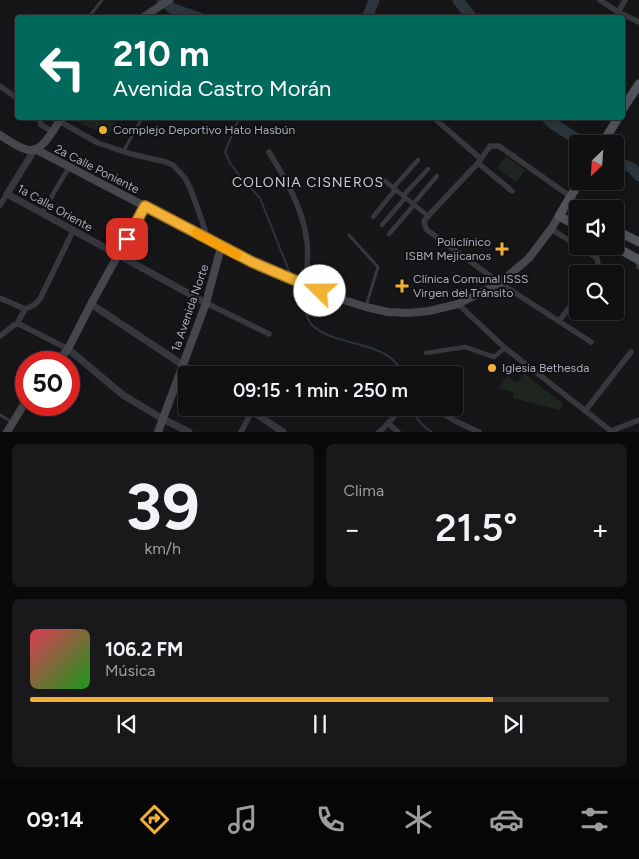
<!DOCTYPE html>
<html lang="es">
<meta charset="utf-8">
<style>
:root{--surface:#101012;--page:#19191b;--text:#f1f3f6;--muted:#9c9d9f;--line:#303032;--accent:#f2b134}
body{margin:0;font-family:Figtree,sans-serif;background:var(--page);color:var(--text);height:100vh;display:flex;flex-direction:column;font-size:19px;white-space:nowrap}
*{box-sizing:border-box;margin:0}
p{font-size:16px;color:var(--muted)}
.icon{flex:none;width:28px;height:28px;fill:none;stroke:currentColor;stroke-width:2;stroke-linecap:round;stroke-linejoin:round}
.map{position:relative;height:432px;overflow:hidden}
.panel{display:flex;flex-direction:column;gap:12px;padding:12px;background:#09090a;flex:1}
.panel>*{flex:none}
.banner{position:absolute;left:15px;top:15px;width:610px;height:105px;border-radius:5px;box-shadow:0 2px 12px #0003,0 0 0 1px var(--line);background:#00695c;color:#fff;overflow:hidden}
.needle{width:32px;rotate:205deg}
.buttons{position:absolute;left:569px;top:135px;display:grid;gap:10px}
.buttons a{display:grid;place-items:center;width:55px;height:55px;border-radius:5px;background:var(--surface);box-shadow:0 2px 12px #0003,0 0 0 1px var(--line);font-size:25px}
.speed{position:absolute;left:15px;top:351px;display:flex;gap:10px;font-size:25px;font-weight:700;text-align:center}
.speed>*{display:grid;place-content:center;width:65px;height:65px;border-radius:50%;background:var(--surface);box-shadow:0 2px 12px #0003,0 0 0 1px var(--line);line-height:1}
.speed .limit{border:8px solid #d22;background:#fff;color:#111}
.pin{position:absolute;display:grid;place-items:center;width:42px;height:42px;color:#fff;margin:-21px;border-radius:10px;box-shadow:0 2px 8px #0006}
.me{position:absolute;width:55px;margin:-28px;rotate:292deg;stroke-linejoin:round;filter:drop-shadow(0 0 4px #0008)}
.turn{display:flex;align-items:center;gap:18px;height:105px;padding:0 15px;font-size:22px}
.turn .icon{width:65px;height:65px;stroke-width:2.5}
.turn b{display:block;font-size:35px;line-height:42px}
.big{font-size:38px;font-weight:600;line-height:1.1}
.panel .card{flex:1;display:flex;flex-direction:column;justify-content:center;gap:8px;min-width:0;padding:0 18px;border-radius:8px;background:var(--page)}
.panel .dial{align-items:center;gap:0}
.dial b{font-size:65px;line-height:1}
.song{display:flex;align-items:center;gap:15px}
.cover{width:60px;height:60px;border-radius:8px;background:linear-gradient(135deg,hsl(350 70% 55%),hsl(120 70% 35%))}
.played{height:5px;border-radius:2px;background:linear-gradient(90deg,var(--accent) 80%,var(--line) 80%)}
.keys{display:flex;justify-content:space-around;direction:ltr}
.heat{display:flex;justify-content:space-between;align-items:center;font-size:28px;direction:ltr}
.panel .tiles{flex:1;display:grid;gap:12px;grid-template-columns:1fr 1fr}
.card:last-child{grid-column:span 2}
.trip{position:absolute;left:178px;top:366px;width:285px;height:50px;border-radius:5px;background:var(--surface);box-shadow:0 2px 12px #0003,0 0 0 1px var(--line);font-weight:600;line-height:50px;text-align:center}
.tabs{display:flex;height:80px;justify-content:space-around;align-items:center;background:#060607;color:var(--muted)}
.tabs .icon{width:35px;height:35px}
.tabs .on{color:var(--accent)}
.tabs b{font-size:22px;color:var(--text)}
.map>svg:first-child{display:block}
.green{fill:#1e261f}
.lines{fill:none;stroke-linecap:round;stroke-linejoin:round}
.stream{stroke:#2c353c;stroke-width:2}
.river{stroke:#2c353c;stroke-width:11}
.service{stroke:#37383d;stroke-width:3}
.pedestrian{stroke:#37383d;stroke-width:4.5}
.minor{stroke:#37383d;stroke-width:5.5}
.tertiary{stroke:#37383d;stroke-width:7}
.secondary{stroke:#45474d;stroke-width:8}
.primary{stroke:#53555c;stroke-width:9}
.route-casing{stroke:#9d7322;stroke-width:12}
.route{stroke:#f2b134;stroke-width:9}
.slow{stroke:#f59e0b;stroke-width:9}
.poi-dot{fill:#f2b134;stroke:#111113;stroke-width:2}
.labels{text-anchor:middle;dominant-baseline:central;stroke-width:4;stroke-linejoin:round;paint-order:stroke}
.poi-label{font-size:12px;fill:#a8adb8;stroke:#111113;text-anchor:start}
.street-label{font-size:12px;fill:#a8adb8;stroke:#111113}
.neighbourhood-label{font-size:14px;letter-spacing:1px;fill:#c9ccd4;stroke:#111113}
</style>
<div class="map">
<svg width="639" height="432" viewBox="0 0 639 432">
<rect width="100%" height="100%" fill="#161618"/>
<g class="green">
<path d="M72 118H105L107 120 117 123 108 136 74 120Z"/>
<path d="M506 156 525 170 516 182 497 168Z"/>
<path d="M524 373 562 403V407L559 410 513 398 514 392 499 388 507 376 517 383Z"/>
</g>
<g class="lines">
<g class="stream">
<path d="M239 118 225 152 230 163 239 175 260 198 289 271"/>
<path d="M304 307C306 313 308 321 312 325 335 348 391 339 403 375"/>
<path d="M413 410C418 421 421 425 432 432"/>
</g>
<g class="river">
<path d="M162 0 173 9 199 18"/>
<path d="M458 0 472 18"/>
<path d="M367 18 374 0"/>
<path d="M547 118 553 124 585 144"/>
<path d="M615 161 632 168 639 176"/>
</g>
<g class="service">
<path d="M88 18 102 0"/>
<path d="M123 152 142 118"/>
<path d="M349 235 378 267 366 306"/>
<path d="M0 415 12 422"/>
</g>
<g class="pedestrian">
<path d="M385 181 428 216"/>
<path d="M393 188 418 160"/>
<path d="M403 196 428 169"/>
<path d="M413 204 437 176"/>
<path d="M42 213 69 167"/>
<path d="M373 217 395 190"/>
<path d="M382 225 405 198"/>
<path d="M389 234 414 205"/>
<path d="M426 353 465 347 494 357 505 348"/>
</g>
<g class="minor">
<path d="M600 0 618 12 639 22"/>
<path d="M615 18 625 0"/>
<path d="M0 86 18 99"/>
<path d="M37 118 40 120 41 125 52 131"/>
<path d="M434 118 481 159"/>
<path d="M59 121 98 143 131 154 166 162 173 165 185 178 191 190 209 241"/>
<path d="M269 152C286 180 303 208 307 242 309 256 306 271 306 285"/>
<path d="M478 163 512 191"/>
<path d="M571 197 499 146H490L478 163 428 216 424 221 425 226 427 230 500 283 591 342"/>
<path d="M0 205 7 194"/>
<path d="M551 229 578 246"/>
<path d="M579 246 597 258 598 264 594 274"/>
<path d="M639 265V267"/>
<path d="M0 298 25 309"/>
<path d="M206 303 269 334"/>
<path d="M458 304 505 348 611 431"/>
<path d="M559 321 578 296"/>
<path d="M17 324 25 309 34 305 40 299 73 231"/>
<path d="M17 324 21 325 68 349"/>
<path d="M0 336 14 325 17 324"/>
<path d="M433 408 455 421 479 432"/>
<path d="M585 411 631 352"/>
<path d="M389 424 398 432"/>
<path d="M611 431 639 420"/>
<path d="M241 432 252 411"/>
<path d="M379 432C389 424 393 416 402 408"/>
</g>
<g class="tertiary">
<path d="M35 149 7 194 206 303"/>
<path d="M91 304 198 375"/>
<path d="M68 349 123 395 163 419 189 432"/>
<path d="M247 408 283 432"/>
</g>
<g class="secondary">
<path d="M142 18 169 0"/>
<path d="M0 135C8 140 16 146 25 149 41 156 54 129 61 118"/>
<path d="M35 149 252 262 344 300 366 307 388 312 408 313 429 311 458 304 500 283 529 258 551 229 559 216"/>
<path d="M57 362 68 349 91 304 145 206"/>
<path d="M7 432 26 401"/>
<path d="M158 432 206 303 221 247"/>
</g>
<g class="primary">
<path d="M622 110 639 84"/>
<path d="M602 144 618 118"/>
<path d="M568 202 578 209"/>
<path d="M578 226 559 216 580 181"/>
<path d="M615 230 639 242"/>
<path d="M614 246 639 260"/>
</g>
</g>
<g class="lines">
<defs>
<path id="route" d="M127 239 145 206 252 262 320 291"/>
</defs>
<use href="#route" class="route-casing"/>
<use href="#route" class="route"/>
<path class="slow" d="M196 233 237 255"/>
</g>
<g class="poi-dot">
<circle cx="103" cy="130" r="5"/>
<path d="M499.5 241.5h5v5h5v5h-5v5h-5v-5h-5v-5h5z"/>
<path d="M399.5 278.5h5v5h5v5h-5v5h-5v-5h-5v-5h5z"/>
<circle cx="492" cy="368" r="5"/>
</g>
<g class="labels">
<g class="poi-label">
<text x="113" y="130">Complejo Deportivo Hato Hasbún</text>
<text x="491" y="242" text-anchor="end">Policlínico<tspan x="491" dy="14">ISBM Mejicanos</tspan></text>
<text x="413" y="279">Clínica Comunal ISSS<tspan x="413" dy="14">Virgen del Tránsito</tspan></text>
<text x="502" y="368">Iglesia Bethesda</text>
</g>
<g class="street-label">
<text transform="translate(97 169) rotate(27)">2a Calle Poniente</text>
<text transform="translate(55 208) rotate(29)">1a Calle Oriente</text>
<text transform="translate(190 308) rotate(-71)">1a Avenida Norte</text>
</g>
<g class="neighbourhood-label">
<text x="308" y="182">COLONIA CISNEROS</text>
</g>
</g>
</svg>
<div class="buttons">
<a><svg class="needle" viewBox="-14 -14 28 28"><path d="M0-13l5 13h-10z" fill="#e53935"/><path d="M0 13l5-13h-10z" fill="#9c9d9f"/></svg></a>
<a><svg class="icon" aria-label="sound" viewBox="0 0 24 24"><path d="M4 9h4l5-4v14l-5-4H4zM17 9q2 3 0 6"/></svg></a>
<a><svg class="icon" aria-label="search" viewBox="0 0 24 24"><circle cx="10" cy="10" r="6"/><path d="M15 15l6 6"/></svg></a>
</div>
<div class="speed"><div class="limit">50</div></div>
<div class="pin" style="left:127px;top:239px;background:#d93025"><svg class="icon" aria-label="arrive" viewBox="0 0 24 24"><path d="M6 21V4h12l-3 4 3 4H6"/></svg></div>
<svg class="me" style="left:320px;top:291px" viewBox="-20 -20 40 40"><circle r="19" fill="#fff"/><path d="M0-13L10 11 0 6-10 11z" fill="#f2b134"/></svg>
<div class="trip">09:15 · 1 min · 250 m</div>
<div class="banner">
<div class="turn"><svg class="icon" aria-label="left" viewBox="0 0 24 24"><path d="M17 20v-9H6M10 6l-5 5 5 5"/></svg><div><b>210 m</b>Avenida Castro Morán</div></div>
</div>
</div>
<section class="panel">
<div class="tiles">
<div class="card dial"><b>39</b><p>km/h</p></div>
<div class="card"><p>Clima</p>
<div class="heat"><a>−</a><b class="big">21.5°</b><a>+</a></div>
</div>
<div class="card">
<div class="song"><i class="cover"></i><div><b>106.2 FM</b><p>Música</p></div></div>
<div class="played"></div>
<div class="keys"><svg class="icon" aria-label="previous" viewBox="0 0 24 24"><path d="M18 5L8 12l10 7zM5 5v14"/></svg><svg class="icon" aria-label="pause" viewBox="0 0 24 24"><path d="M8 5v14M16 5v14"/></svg><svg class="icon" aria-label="next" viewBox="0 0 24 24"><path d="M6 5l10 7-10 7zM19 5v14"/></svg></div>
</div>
</div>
</section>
<nav class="tabs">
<b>09:14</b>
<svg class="icon on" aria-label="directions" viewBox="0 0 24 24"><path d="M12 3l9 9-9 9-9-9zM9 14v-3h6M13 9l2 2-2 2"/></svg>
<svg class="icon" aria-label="music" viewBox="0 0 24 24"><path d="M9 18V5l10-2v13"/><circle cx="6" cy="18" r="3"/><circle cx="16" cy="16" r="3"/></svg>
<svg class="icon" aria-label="phone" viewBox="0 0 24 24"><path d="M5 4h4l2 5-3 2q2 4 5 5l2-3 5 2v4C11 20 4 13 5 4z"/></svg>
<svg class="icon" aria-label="climate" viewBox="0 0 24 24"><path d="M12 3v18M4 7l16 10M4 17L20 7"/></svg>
<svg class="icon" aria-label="car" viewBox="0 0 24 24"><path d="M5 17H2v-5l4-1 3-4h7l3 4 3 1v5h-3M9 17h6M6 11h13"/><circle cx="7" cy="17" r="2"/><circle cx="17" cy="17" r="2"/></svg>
<svg class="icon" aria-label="filters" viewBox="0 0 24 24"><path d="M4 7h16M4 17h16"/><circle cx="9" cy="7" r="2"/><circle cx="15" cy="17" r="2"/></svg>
</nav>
